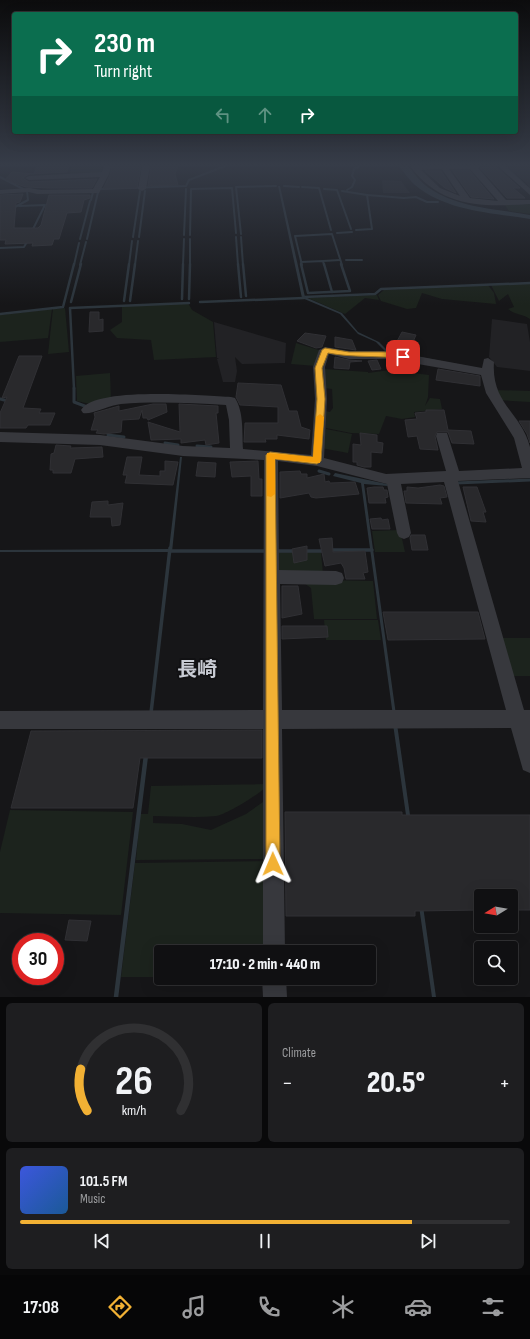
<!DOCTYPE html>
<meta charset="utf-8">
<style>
:root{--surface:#101012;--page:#1e1e20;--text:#f1f3f6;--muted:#9c9d9f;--line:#303032;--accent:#f2b134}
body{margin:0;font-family:"Sofia Sans Condensed","Noto Sans JP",sans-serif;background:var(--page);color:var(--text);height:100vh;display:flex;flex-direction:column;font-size:15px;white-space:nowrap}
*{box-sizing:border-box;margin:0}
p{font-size:13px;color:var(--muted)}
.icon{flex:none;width:22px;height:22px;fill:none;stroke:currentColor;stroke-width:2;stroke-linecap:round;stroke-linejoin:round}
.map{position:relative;height:997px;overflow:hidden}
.drawer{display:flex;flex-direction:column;gap:6px;padding:6px;background:#09090a;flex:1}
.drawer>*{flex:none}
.hud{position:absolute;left:12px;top:12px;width:506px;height:122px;border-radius:4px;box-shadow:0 4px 16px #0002,0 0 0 1px var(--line);background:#0b6e4f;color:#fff;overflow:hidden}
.needle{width:26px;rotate:259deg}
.tools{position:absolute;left:474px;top:889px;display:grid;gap:8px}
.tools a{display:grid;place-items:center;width:44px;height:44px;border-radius:4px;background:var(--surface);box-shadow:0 4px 16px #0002,0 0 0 1px var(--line);font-size:20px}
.speed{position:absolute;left:12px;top:933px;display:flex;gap:8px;font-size:20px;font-weight:700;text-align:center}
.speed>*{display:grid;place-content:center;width:52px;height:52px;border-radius:50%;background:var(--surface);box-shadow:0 4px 16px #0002,0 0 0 1px var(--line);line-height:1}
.speed .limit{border:6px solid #d22;background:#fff;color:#111}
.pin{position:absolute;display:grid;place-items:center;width:34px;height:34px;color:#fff;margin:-17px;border-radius:8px;box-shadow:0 2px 6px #0006}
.me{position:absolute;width:44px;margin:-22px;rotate:359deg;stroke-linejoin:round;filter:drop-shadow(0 0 3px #0008)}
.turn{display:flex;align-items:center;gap:14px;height:84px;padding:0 16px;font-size:18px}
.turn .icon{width:52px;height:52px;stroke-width:2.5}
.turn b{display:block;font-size:28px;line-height:34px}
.lanes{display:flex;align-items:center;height:38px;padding:0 16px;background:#0003;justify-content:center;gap:20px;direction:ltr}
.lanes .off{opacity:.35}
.big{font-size:30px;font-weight:800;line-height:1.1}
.drawer .tile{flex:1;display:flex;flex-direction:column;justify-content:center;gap:6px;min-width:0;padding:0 14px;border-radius:6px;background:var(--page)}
.drawer .dial{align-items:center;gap:0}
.dial svg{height:104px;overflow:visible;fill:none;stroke:var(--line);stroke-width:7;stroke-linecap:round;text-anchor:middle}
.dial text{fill:var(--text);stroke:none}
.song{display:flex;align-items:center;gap:12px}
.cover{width:48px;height:48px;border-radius:6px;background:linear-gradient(135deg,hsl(230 70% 55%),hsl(210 70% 35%))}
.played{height:4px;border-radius:2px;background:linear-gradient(90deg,var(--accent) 80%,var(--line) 80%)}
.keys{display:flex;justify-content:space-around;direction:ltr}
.heat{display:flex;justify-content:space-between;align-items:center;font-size:22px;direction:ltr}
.drawer .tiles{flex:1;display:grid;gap:6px;grid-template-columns:1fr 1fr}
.tile:last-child{grid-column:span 2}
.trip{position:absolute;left:154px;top:945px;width:222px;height:40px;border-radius:4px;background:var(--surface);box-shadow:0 4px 16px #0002,0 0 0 1px var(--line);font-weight:800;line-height:40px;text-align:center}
.dock{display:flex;height:64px;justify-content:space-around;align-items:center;background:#060607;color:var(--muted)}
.dock .icon{width:28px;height:28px}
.dock .selected{color:var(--accent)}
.dock b{font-size:18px;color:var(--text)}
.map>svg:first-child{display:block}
.built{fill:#222225}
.green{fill:#1c231d}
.water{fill:#2c353c}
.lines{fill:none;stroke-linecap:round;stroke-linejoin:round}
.stream-far4{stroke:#2c353c;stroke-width:2}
.stream-far3{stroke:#2c353c;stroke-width:2.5}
.stream-far2{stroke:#2c353c;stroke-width:3}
.stream-far1{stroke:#2c353c;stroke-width:3.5}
.stream{stroke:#2c353c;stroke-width:4.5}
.building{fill:#29292c;stroke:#303034}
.minor{fill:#37383d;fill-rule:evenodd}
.route{fill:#f2b134;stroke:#9d7322}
.slow{fill:#f59e0b}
.labels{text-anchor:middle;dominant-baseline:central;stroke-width:4;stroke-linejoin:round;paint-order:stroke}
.near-quarter-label{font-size:20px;font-weight:bold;fill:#c9ccd4;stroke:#111113}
</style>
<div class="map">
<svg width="530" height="997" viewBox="0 0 530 997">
<rect width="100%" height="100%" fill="#161618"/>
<g class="built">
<path d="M507 166H530V189L527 184Z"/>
<path d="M382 180 401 181 410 193H383Z"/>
<path d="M492 319 527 324 530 342V371L497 367 489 357Z"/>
<path d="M214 322 286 343 285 363 242 364 235 357 237 371 235 382H223L217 359 219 358H217Z"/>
</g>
<g class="green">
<path d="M72 166H103L101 173 69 174Z"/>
<path d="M530 204V214L509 211 505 205Z"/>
<path d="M530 283V319C524 314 515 315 508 309L514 307 508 294 499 301 491 285Z"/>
<path d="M488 285 494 293 496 304 442 299 422 293 416 308 407 309 381 301 378 295 384 290Z"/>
<path d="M377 295 379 300 365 298 345 314 308 298Z"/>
<path d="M188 303 192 310 213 322 216 357 154 360 151 340 117 338 110 330 122 322V306Z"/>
<path d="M65 308 69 352 48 354 53 309Z"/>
<path d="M52 309 48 338 0 342V315Z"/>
<path d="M296 343 322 351 316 366 291 364Z"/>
<path d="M324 369 368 372 371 390 368 373 390 370 429 375 428 397 425 406 430 398 440 399 442 409 414 412 415 417 402 419 386 416 379 434 351 433 326 428 325 411 330 412 333 408 332 389 324 388Z"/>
<path d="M110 373 111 400 90 404 77 401 76 376Z"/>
<path d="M495 390 530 391V402L498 400Z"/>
<path d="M326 429 352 434 348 453 321 448Z"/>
<path d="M400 530 405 552H375L372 531Z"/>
<path d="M274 552H321L323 574H275Z"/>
<path d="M274 579 373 581 377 619H314L311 588 304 583Z"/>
<path d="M324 620H378L381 640H326Z"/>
<path d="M499 638H530V676H510Z"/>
<path d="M269 784C263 792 226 815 216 816 195 818 173 816 153 816V823L182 824 211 830 246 814 270 797V859L136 860 140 814H148L151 786Z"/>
<path d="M10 810 133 812 121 915 0 913V852Z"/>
<path d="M270 861V952H161V977H121L135 863Z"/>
</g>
<g class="water">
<path d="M399 166H408C414 173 420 182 429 188 458 208 497 209 530 215V219C493 213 445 211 415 185 409 180 404 172 399 166Z"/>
<path d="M278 186H280L305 297 342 313 358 332 379 342 388 351 484 369 385 351 376 342 358 334 340 314 302 298Z"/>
<path d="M180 457H182L172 552H0V550L169 549Z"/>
<path d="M335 473 387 484 388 486 364 484 396 715 393 716 361 483 333 476Z"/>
<path d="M393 724H397L436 997H432Z"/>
</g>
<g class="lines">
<g class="stream-far4">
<path d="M505 166 530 190"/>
<path d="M0 177 27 191 28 200 13 208"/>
<path d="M284 186 299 187"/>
<path d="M302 187 319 188 331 230"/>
<path d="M29 189 41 191"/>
<path d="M99 189 186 186 189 180 225 166"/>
<path d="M324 189 337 190 351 229"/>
<path d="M347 190 352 187 355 180 352 176 354 169 360 166"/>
<path d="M342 191 367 195"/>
<path d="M91 200 93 192"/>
<path d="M19 206 45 205 32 231"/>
<path d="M356 230 372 229 367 195 404 198 416 197 427 202H438"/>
<path d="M337 233 352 232"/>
<path d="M241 234 236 187 276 186"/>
<path d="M184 235 186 189"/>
<path d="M190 235 191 189 232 188 236 233"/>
<path d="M133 237 140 191"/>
<path d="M139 237 145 191"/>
<path d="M236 237 238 265"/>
<path d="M241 237 243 265"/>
<path d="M80 239 90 201"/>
<path d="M87 239 98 192"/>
<path d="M0 248 24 247 28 240"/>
<path d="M346 260H362"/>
<path d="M323 261 340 260"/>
<path d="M301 262 323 261 324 265"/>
<path d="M74 265 79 243"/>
<path d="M80 265 86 242"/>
<path d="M129 265 132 241"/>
<path d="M135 265 138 241"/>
<path d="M183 265 184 239"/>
<path d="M190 265V239"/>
<path d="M302 265 295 236 332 234 342 265"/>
</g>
<g class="stream-far3">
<path d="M238 264 241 297"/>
<path d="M243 264 246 296"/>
<path d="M301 264 308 293 350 291 341 264"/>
<path d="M324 264 332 292"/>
<path d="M304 297 375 294 381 289 530 283"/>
<path d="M182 299 183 264"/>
<path d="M189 299 190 264"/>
<path d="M124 301 129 264"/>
<path d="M130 301 135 264"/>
<path d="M71 302 81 264"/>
<path d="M200 302 304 298"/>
<path d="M0 314 63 307 74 264"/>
<path d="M74 389 70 308 189 303"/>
</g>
<g class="stream-far2">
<path d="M74 388V402L90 408"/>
<path d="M0 399 8 401"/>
<path d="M108 435 124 437"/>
<path d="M165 443 178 445"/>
<path d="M197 446 211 447"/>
<path d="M319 471 329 474"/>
<path d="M456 483 530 480"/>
</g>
<g class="stream-far1">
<path d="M330 550H372"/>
<path d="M170 551H266"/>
<path d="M276 551H296"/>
<path d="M304 551H324"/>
<path d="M151 713 170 548"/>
</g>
<path class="stream" d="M116 997 146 755"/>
</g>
<g class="building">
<path d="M37 166H69L67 172 29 174 24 177V179L29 182 97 179 92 188H50L26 187 5 180 12 172 34 174Z"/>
<path d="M112 166H141L137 188 103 189 110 175Z"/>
<path d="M151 166H178L175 174 178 185 148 186Z"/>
<path d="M495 166 520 188H513L525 198H507L480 168Z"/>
<path d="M452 170H469L494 199 471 197Z"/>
<path d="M425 171H441L456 193 445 188Z"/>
<path d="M23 194 20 202 16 203 14 228H38L41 225 49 195H90V198L84 200 81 212 67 213 59 239H54L52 245 32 246 33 243 5 244 6 240H0V195Z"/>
<path d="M90 312H99V320L103 319V331L89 332Z"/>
<path d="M402 332 416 335 410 349 395 345Z"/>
<path d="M305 333 326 336 322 347 316 348 297 341Z"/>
<path d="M335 337 352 340 356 350 335 347Z"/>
<path d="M19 356H42L23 408 41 409 39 413H55L50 425H28L26 428H0V413L7 397 2 398Z"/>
<path d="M335 357 349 360 362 361 350 362 349 369 334 368Z"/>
<path d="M377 360 381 369 372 370 368 361Z"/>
<path d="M438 369 480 376V386L436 380Z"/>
<path d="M238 383 281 385 289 411H297L301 427 310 430 309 439 277 435V439H265L266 442H244L245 423H278V407L240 405 236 397Z"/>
<path d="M153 404H166L167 412 148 420 147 418H143L142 410 139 419 122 420 121 432 104 434 96 433 98 430H91L95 417 94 413 119 406V411Z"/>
<path d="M179 404 218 406V413H216L219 443 206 445 205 440 181 443V439L151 440 148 422 180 432Z"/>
<path d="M426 410H444L448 430 471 431 474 444 452 443 448 432H437L435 436 438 450 420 449 417 436 408 437 405 420 417 419 415 413 426 412Z"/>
<path d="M519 421H530V443L527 434Z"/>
<path d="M360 433 377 435V442L383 443 382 453 371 452V467H364L357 465V462H353V444L361 445Z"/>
<path d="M56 445 71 446 70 448 102 447 103 457 75 459 71 473H53V470H50L51 454 54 453Z"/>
<path d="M127 457H142L139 475 160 476V471H165V461L178 462 173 485 125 483 127 475H123Z"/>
<path d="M258 461 259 479H262V496H251V476L232 477 230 462Z"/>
<path d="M198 462 216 463 215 477 196 476Z"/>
<path d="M300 471 301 474H307V478L324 474 325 482 329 481 330 483 355 482 359 494 316 498 311 497 309 493 280 498V472Z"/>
<path d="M440 485 444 486 447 497 440 498 442 504 406 503 404 491H407V487L418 488Z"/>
<path d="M374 487H383L384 490H387L388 497 385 498 386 503H369L367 488Z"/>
<path d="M463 487H477L486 512H483L486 522 471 521Z"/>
<path d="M108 501V505L123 503 120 525 112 526 111 517H90L92 502Z"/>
<path d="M381 518 382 520 388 519 390 529H372L370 519Z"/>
<path d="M411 535H425L428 550H412L410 538Z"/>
<path d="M332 538 333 552 365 551 368 572 363 573 365 579H346L344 568 341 563 325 566 319 539Z"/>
<path d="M307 546V560L294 563 292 549Z"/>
<path d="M282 586H298L302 614 282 618Z"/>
<path d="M383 612H478L485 639 388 640Z"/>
<path d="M282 626H327L328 637 282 639Z"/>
<path d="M262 730V758H140L133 808H11L31 731Z"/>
<path d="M285 812H402V815H530V910H511V896H481V910L415 911V916H286Z"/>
<path d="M69 920 91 921 87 941 65 940Z"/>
</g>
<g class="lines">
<g class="minor">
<path d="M104 166H111L109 174 99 193 37 194 29 192 0 194V190L29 188 37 190 93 189 100 177 29 180 25 178 29 176 102 172Z"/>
<path d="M142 166H150L146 189 142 191 138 189Z"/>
<path d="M410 166H482L478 168 506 200H530V204C483 207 441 208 410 166ZM442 169 460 196 440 188 421 170ZM449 169H470L498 201 470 198Z"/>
<path d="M498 166H505L530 189V195Z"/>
<path d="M325 347 349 351H389L482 368 484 359 488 358 494 362C491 404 521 412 530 447 530 456 530 468 530 478L458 481 524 710H530V773L523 770 511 728 282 729 285 952H263V729H0V711L263 710 264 460 183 456 100 445 0 442V432L100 435 183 446 230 448 229 420 226 405C191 403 156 401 121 404 110 405 91 415 83 413L81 410C95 386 204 396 231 397L235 398C244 412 242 433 243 449L311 455 315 399 313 367 319 350ZM329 354 349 359H389L481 375 486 393 514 438 522 468 459 471 448 436 447 433H437L436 436 446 471 386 474 324 458 327 399 325 367ZM278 461 317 466 387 484 397 533 399 537 404 539 409 537 411 533 401 484 444 482 506 710H282L280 584 336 585 342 583 344 578 342 573 336 571 279 570Z"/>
<path d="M262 978H286L287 997H263Z"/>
</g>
</g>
<linearGradient id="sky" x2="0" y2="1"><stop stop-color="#0c0c0d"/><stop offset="0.54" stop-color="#363c48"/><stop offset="1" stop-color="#363c48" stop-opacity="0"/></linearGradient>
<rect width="530" height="305" fill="url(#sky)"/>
<path class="route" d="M325 348 349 352H389L406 357 403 359C378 355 353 358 328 353L322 368 325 399 321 461 317 464 275 459 280 864 278 868 273 871 268 868 266 864V455L270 452 313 457 317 399 315 368 322 350Z"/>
<path class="slow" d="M320 414 324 417 320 463 275 459V494L271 497 267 496V453L313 457 316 417Z"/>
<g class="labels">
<g class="near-quarter-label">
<text x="197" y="670">長崎</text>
</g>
</g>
</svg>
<div class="tools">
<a><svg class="needle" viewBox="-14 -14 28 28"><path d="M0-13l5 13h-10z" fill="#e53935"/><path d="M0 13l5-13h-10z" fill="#9c9d9f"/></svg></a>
<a><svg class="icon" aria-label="search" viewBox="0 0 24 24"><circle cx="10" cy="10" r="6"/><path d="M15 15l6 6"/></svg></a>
</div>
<div class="speed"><div class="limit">30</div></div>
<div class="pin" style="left:403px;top:357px;background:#d93025"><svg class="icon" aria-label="arrive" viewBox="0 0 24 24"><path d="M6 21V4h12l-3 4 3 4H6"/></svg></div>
<svg class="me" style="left:273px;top:864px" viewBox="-20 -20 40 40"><path d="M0-17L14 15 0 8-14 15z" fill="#f2b134" stroke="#fff" stroke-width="4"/></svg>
<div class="trip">17:10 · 2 min · 440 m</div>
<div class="hud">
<div class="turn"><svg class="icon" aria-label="right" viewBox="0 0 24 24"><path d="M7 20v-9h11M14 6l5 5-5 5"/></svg><div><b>230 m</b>Turn right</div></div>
<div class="lanes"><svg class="icon off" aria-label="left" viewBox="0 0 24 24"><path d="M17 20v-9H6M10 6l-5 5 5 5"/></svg><svg class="icon off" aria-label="ahead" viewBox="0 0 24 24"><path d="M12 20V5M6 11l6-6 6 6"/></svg><svg class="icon" aria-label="right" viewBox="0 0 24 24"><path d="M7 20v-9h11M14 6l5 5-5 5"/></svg></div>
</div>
</div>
<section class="drawer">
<div class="tiles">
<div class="tile dial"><svg viewBox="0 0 100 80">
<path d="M14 69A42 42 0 1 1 86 69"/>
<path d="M14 69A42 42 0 0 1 9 37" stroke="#f2b134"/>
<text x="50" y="56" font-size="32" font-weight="700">26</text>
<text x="50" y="72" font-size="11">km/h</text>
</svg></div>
<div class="tile"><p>Climate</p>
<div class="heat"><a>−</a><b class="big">20.5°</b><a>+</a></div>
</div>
<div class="tile">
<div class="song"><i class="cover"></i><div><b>101.5 FM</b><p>Music</p></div></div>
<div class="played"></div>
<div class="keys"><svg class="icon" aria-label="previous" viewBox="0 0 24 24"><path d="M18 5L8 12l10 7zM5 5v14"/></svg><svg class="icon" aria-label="pause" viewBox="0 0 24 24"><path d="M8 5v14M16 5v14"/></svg><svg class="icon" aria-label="next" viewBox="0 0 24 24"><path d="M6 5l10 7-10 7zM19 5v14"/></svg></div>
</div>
</div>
</section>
<nav class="dock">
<b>17:08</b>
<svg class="icon selected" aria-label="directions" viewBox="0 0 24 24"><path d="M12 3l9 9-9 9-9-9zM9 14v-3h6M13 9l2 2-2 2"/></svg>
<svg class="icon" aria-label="music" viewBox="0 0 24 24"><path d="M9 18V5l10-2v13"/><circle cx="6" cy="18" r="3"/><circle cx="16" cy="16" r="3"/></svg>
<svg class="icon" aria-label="phone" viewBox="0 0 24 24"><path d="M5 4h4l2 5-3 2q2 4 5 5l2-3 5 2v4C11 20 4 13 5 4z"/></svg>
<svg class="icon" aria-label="climate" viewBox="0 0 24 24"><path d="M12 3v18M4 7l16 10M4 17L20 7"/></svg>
<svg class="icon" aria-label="car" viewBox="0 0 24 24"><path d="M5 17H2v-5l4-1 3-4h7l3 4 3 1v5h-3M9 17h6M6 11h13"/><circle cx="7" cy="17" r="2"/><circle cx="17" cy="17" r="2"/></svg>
<svg class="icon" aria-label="filters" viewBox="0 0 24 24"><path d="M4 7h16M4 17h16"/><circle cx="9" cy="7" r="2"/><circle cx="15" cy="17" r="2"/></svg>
</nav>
